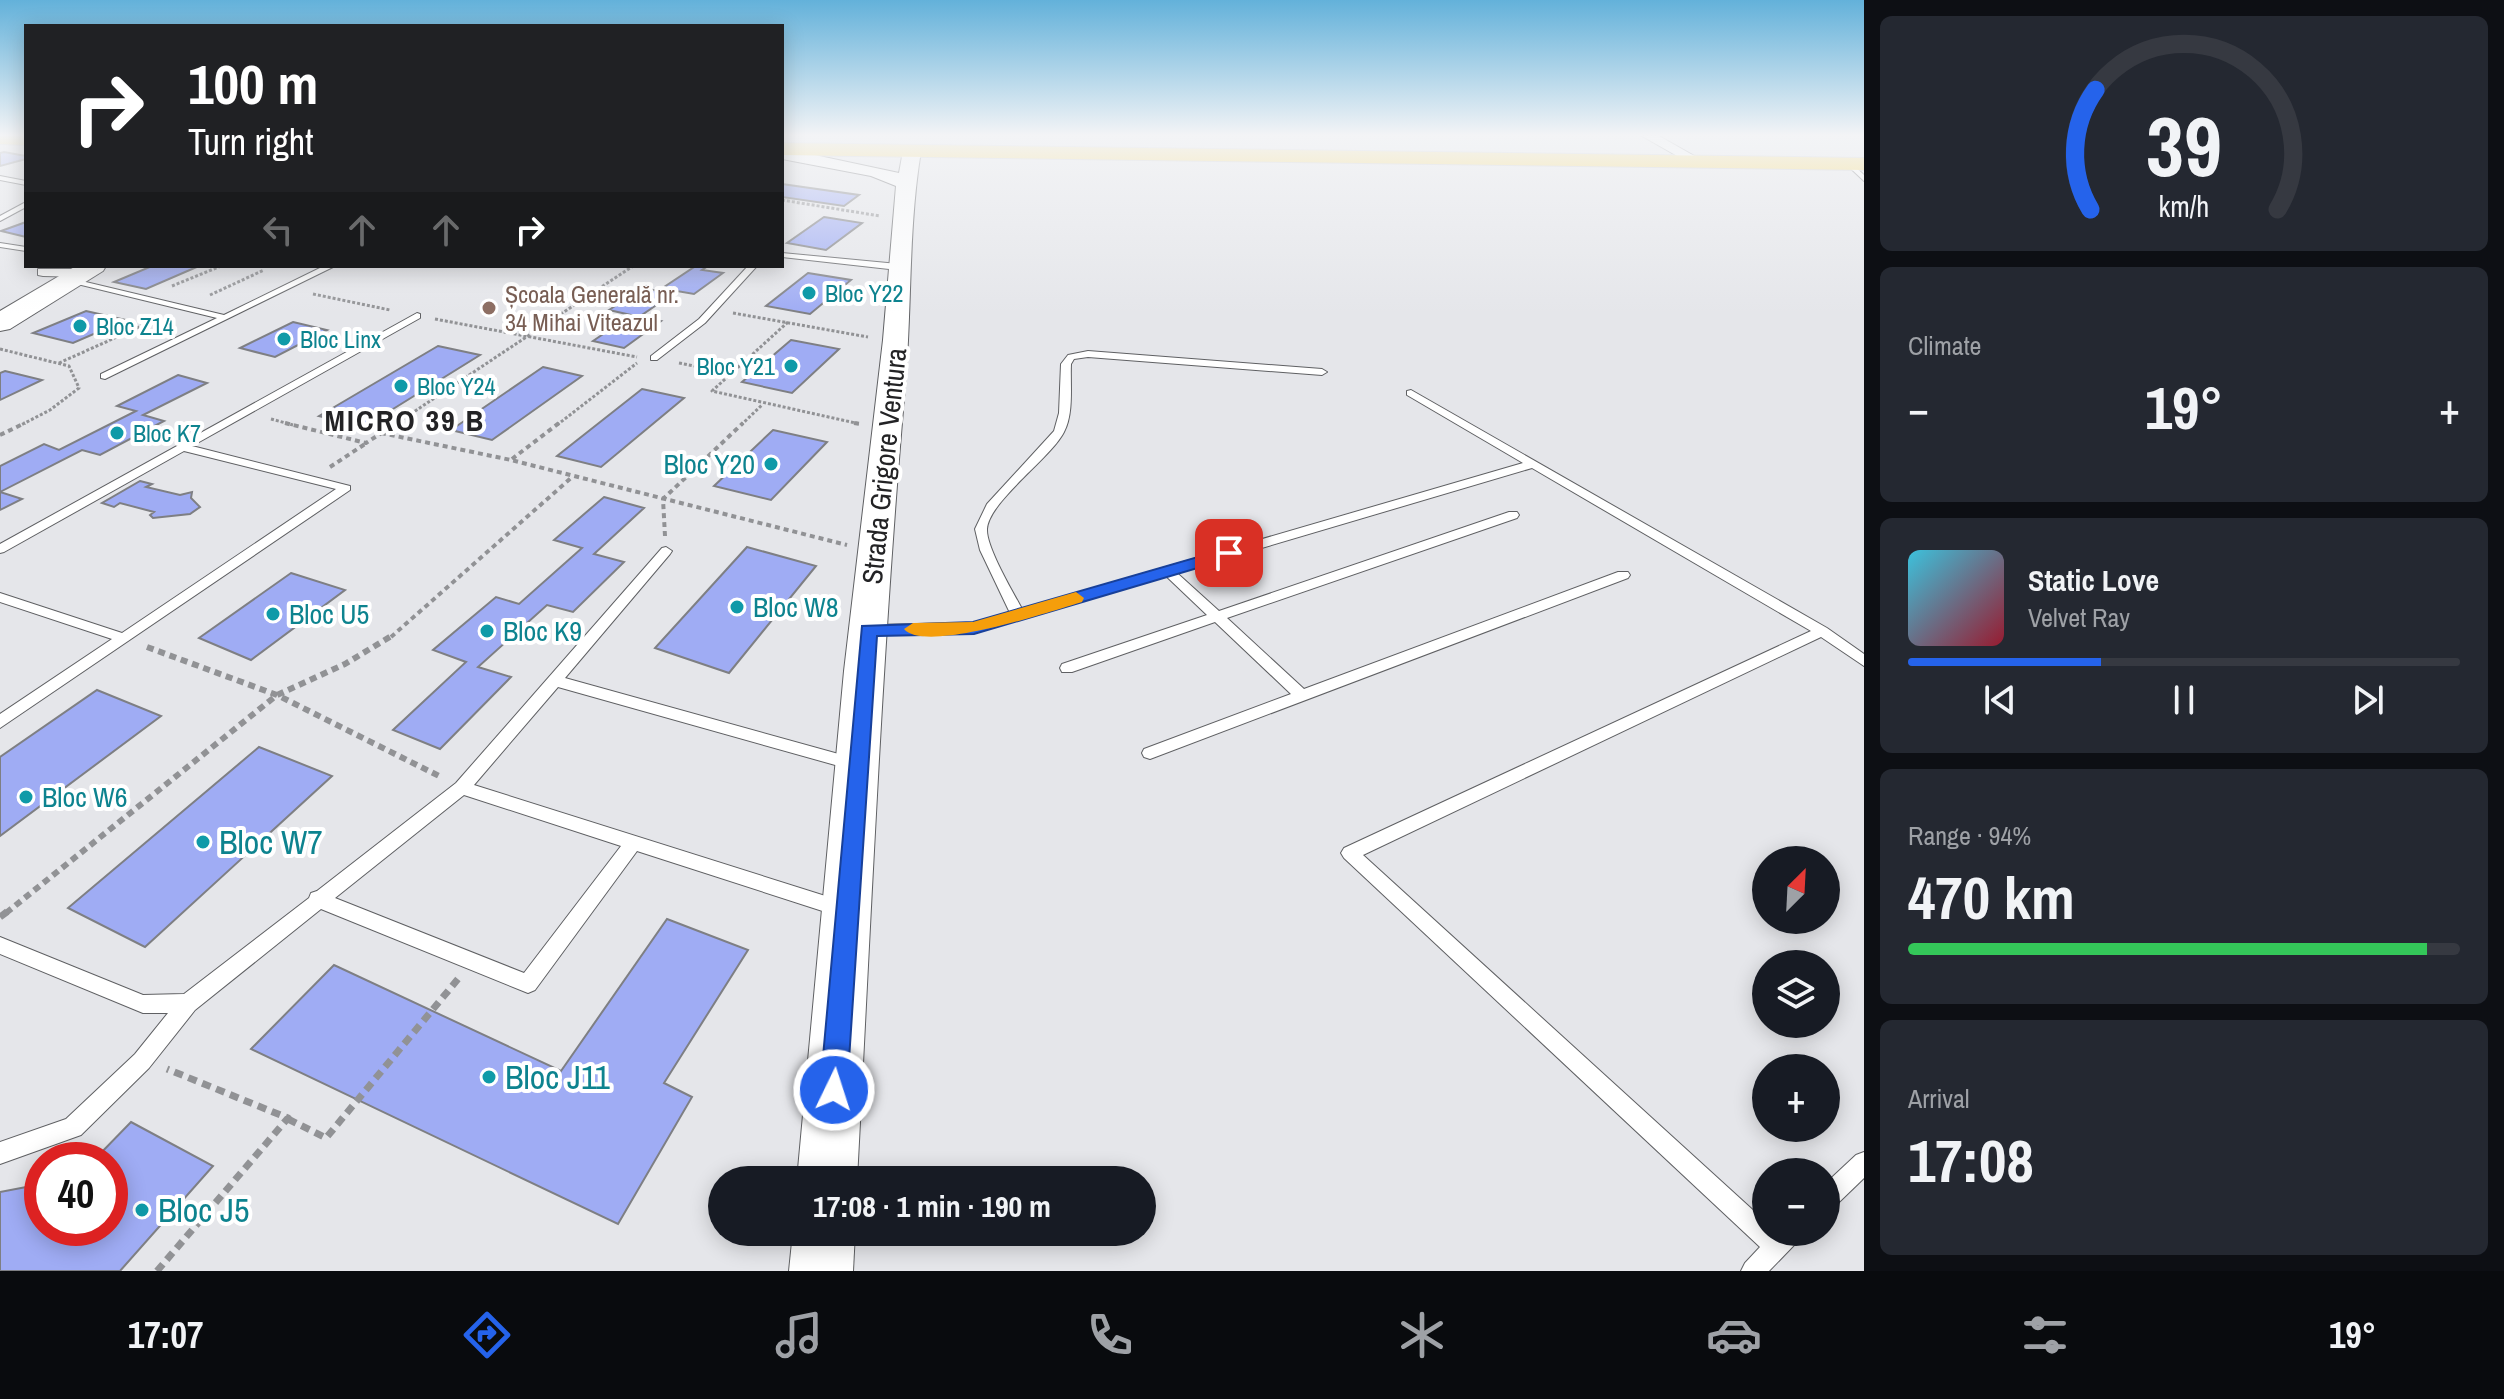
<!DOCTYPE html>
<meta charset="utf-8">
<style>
:root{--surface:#171b24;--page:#242831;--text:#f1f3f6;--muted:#9ea1a6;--line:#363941;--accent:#2563eb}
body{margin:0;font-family:"Archivo Narrow",sans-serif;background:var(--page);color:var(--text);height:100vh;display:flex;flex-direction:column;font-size:30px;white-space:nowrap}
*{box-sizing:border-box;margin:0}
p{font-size:26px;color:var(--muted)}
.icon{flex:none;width:44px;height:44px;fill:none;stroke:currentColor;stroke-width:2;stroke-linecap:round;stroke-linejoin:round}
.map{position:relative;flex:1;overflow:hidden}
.panel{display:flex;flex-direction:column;gap:16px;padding:16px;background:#0d0f14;width:640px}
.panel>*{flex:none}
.top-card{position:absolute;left:24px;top:24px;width:760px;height:244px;border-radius:0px;box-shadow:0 4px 20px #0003;background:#202124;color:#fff;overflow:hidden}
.needle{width:52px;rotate:24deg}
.fabs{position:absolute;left:1752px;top:846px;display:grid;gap:16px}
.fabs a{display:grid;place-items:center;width:88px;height:88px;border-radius:50%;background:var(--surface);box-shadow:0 4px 20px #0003;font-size:40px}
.speed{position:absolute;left:24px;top:1142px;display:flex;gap:16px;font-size:40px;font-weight:700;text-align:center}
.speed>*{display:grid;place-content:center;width:104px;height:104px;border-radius:50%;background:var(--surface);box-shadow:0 4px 20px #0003;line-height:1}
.speed .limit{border:12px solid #d22;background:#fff;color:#111}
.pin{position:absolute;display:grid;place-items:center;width:68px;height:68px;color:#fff;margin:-34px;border-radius:16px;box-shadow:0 4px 12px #0006}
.me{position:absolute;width:88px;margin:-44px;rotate:4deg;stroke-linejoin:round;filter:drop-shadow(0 0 6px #0008)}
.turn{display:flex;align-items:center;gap:28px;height:168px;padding:0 32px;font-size:36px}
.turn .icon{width:104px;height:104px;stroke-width:2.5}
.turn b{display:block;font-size:56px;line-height:68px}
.lanes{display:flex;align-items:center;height:76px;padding:0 32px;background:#0003;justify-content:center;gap:40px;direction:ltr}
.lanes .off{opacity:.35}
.big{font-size:60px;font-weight:800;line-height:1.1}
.panel .widget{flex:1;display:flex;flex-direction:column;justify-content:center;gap:12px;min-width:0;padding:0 28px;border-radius:12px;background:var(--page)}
.panel .dial{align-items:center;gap:0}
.dial svg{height:208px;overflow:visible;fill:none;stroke:var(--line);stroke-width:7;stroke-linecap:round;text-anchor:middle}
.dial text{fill:var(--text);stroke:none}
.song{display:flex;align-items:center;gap:24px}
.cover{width:96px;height:96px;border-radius:12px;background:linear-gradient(135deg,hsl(190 70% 55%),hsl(350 70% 35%))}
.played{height:8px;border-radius:4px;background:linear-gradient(90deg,var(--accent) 35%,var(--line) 35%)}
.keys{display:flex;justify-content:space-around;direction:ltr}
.heat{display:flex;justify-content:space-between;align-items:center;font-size:44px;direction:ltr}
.charge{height:12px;border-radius:6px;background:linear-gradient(90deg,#34c759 94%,var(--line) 0)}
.trip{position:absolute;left:708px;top:1166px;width:448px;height:80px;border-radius:40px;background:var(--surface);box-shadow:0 4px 20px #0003;font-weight:800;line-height:80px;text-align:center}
.menu{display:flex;height:128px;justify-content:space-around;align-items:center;background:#090b0e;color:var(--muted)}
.menu .icon{width:56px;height:56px}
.menu .selected{color:var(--accent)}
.menu b{font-size:36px;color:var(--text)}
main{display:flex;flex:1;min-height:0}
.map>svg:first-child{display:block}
.building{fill:#9facf4;stroke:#7e7f83;stroke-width:2}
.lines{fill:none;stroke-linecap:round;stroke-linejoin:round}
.service-casing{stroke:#5f6063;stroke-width:2}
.pedestrian-casing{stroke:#5f6063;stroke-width:2}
.minor-casing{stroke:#5f6063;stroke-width:2}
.tertiary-casing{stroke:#5f6063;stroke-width:2}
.secondary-casing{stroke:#5f6063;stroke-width:2}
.trunk-casing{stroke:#c1c1c2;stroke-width:2}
.path-far3{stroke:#919295;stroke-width:3;stroke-dasharray:3 2;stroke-linecap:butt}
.path-far2{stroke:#919295;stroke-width:4;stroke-dasharray:5 4;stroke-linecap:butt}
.path-far1{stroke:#919295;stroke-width:6;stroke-dasharray:7 5;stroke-linecap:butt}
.path{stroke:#919295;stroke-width:7;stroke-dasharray:9 6;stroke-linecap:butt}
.service{fill:#fff;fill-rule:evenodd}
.pedestrian{fill:#fff;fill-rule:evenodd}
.minor{fill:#fff;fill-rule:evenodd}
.tertiary{fill:#fff;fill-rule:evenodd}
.secondary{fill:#fff;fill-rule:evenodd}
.trunk{fill:#fcd344;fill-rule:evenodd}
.route{fill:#2563eb;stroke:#184099;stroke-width:2}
.slow{fill:#f59e0b}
.culture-dot{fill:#0f9aa8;stroke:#fff;stroke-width:3}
.education-dot{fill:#8d6e63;stroke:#fff;stroke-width:3}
.labels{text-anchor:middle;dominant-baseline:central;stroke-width:8;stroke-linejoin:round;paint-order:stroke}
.far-culture-label{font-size:24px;fill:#0d838f;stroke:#fff;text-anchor:start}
.far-education-label{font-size:24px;fill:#785e54;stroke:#fff;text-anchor:start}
.culture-label{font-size:28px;fill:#0d838f;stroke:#fff;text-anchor:start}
.street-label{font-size:28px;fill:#232325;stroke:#fff}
.far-district-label{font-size:30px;font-weight:bold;letter-spacing:2px;fill:#232325;stroke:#fff}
.near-culture-label{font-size:34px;fill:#0d838f;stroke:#fff;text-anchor:start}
</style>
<main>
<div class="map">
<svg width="1864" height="1271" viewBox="0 0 1864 1271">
<rect width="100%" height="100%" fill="#e5e6ea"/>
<g class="building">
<path d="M4 152 26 156V159L0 166V153Z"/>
<path d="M782 184 859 195 844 206 782 197Z"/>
<path d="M824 217 862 223 826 250 787 243Z"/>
<path d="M26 222V237L1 231Z"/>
<path d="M152 266H199L146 289 114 282Z"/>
<path d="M687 266H708L702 270 723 273 694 294 677 291 639 317 661 321 624 348 593 341 631 315 609 310 643 288 658 291 694 267Z"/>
<path d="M808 273 851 280 810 314 766 306Z"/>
<path d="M86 311 126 320 73 343 33 333Z"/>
<path d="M293 322 327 330 275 357 240 348Z"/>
<path d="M791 340 839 349 792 393 742 382Z"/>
<path d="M438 346 480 355 364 427 319 416Z"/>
<path d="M543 367 582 376 492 440 451 430Z"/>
<path d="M5 371 42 380 0 400V373Z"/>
<path d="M178 375 207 383 143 415 164 421 100 455 82 450 0 492V466L44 444 59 450 136 411 117 406Z"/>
<path d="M642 389 684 398 601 467 557 456Z"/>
<path d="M773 430 827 442 771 500 714 486Z"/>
<path d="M140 481 152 484 146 487 180 495 192 492 191 498 200 507 190 514 153 518 150 515 154 512 120 503 114 507 102 503Z"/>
<path d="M0 492 22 499 0 510Z"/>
<path d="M604 497 644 508 594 554 624 562 573 612 547 605 478 667 511 677 440 749 393 730 466 662 433 650 496 597 519 604 582 548 554 540Z"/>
<path d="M747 547 816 566 729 673 655 648Z"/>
<path d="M291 573 345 590 251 660 199 638Z"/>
<path d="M97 690 161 716 0 836V757Z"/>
<path d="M259 747 332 776 145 947 68 908Z"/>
<path d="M667 919 748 950 664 1083 692 1097 618 1224 251 1049 334 965 561 1071Z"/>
<path d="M131 1122 213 1166 120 1271H0V1192L42 1184V1228H110V1160H94Z"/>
</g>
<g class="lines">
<defs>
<g id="service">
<path d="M1847 163H1851L1864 175V181L1847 165Z"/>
<path d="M0 176 26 181V185L0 180Z"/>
<path d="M26 202V207L0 221V216Z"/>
<path d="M0 243 26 247V251L0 247Z"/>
<path d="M782 253 898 264 902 267 898 270 782 257Z"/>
<path d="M324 266H335L105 379 101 378V374L217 318 65 281 69 278 224 315Z"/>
<path d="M748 266H757L705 323 657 360H651V356L699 319Z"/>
<path d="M417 313 420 314V318L192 446 350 486V490L0 728V714L112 639 0 602V593L122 633 336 489 184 451 4 552 0 553V544Z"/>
<path d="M1088 351 1322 369 1327 372 1322 375 1088 357 1074 359 1071 364C1070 385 1074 413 1064 432 1051 458 989 501 987 529 986 547 1013 592 1022 609L1523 463 1407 395V391L1411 390 1827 628 1864 654V666L1821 637 1363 855 1766 1222V1232H1803L1799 1240 1769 1271H1741L1745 1263 1760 1247 1344 858 1341 853 1344 848 1811 631 1532 468 1177 573 1219 611 1509 512H1517L1519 515 1517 518 1227 618 1304 689 1618 572H1628L1630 575 1628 578 1150 759 1144 757 1142 753 1144 749 1291 694 1215 622 1072 672H1062L1060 668 1062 664 1207 615 1166 576 974 633H864L862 630 864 627 869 625 974 623 1010 613 980 550 975 529 987 504 1054 431 1059 413 1061 364 1068 355Z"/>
<path d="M666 547 672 551 670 554 565 678 853 758 859 760 861 764 859 768 853 770 558 687 474 785 838 900 844 902 847 908 844 914 838 916 637 851 535 990 528 993 321 909 195 1010 149 1068 81 1135 0 1164V1142L66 1119 135 1054 168 1013H143L0 954V937L143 995 184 994 309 898 311 893 317 891 456 783 662 548ZM464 795 621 846 524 973 335 898Z"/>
<path d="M1864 1152V1178L1834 1207 1826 1210V1183L1856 1155Z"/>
</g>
<path id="pedestrian" d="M38 269H84L91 273 84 277 43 276 38 275Z"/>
<path id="minor" d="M1642 136H1659L1705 162 1698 166 1693 165Z"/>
<g id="tertiary">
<path d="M912 146 921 151C908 229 912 308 905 387 882 651 871 915 857 1180H797L844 671 883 340 896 186 871 176 782 159V148L899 173 903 151Z"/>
<path d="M793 1232H855L853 1271H789Z"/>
</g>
<path id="secondary" d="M76 266H106L103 271 10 329 0 331V311Z"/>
<g id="trunk">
<path d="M0 136H26V145L0 144Z"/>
<path d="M782 143 1864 158V170L782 155Z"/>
</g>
</defs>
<use href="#service" class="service-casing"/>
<use href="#pedestrian" class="pedestrian-casing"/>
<use href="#minor" class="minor-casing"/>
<use href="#tertiary" class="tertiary-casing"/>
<use href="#secondary" class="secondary-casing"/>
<use href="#trunk" class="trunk-casing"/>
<g class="path-far3">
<path d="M782 200 880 216"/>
<path d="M172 286 221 266"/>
<path d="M313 294 390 310"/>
<path d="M210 295 264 270"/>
<path d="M733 313 868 337"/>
<path d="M435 319 637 357"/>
<path d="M788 322 712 391 860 424"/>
<path d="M0 349 69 366 79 388 50 410 21 425"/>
<path d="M59 363 157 319"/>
<path d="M679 363 730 373"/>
<path d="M271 419 293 425"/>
<path d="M394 425 633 266"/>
<path d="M557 425 637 363"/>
<path d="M741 425 762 405"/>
</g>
<g class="path-far2">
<path d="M285 423 366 443 397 423"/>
<path d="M854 423 860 424"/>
<path d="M381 433 511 460 847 545"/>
<path d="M0 435 25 423"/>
<path d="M512 459 559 423"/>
<path d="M330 467 365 444"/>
<path d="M665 536 663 499 743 423"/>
<path d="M391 637 571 478"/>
</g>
<g class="path-far1">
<path d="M147 647 277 695 441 777"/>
<path d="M6 913 277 695 345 664 393 635"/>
</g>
<g class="path">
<path d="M0 917 8 911"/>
<path d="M288 1119 326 1138 458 979"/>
<path d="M157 1271 288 1118 167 1069"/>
</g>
<use href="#service" class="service"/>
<use href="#pedestrian" class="pedestrian"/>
<use href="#minor" class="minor"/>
<use href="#tertiary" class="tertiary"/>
<use href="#secondary" class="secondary"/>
<use href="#trunk" class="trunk"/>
</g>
<linearGradient id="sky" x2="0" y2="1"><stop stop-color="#63b1da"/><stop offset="0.43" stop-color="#f3f4f6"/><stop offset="1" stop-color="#f3f4f6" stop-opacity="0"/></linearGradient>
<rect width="1864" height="314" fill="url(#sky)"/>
<path class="route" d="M1229 548 1237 553 1235 557 974 634 877 636 847 1090 843 1100 834 1104 824 1100 820 1090 862 626 973 622Z"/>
<path class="slow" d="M1076 592 1084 598 1082 602C1052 611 925 654 904 629L913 623 973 622Z"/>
<g class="culture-dot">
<circle cx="809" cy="293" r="8"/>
<circle cx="80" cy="326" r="8"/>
<circle cx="284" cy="339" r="8"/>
<circle cx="791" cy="366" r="8"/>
<circle cx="401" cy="386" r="8"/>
<circle cx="117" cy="433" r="8"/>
<circle cx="771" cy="464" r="8"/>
<circle cx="737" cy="607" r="8"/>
<circle cx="273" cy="614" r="8"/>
<circle cx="487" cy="631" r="8"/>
<circle cx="26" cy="797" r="8"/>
<circle cx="203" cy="842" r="8"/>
<circle cx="489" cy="1077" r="8"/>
<circle cx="142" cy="1210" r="8"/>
</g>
<circle class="education-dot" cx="489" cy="308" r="8"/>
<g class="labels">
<g class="far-culture-label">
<text x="825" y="293">Bloc Y22</text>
<text x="96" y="326">Bloc Z14</text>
<text x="300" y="339">Bloc Linx</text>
<text x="775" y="366" text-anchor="end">Bloc Y21</text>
<text x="417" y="386">Bloc Y24</text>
<text x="133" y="433">Bloc K7</text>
</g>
<g class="far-education-label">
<text x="505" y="294">Școala Generală nr.<tspan x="505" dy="28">34 Mihai Viteazul</tspan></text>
</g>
<g class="culture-label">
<text x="755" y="464" text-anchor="end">Bloc Y20</text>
<text x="753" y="607">Bloc W8</text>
<text x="289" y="614">Bloc U5</text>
<text x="503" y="631">Bloc K9</text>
<text x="42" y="797">Bloc W6</text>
</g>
<g class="street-label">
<text transform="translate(884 466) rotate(-84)">Strada Grigore Ventura</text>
</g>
<g class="far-district-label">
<text x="405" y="420">MICRO 39 B</text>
</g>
<g class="near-culture-label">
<text x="219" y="842">Bloc W7</text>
<text x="505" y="1077">Bloc J11</text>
<text x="158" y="1210">Bloc J5</text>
</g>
</g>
</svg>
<div class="fabs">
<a><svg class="needle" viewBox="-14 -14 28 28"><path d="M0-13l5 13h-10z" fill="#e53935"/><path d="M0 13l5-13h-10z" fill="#9ea1a6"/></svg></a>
<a><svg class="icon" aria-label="layers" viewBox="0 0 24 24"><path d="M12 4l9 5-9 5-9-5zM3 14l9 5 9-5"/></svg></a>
<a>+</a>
<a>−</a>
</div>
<div class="speed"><div class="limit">40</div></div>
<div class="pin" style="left:1229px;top:553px;background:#d93025"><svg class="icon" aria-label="arrive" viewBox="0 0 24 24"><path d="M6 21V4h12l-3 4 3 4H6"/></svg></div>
<svg class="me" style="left:834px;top:1090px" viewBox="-20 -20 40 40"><circle r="17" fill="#2563eb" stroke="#fff" stroke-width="3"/><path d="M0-11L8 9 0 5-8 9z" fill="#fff"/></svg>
<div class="trip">17:08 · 1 min · 190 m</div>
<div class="top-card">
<div class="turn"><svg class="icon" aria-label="right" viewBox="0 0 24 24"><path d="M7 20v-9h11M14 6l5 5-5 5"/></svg><div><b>100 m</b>Turn right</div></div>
<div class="lanes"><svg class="icon off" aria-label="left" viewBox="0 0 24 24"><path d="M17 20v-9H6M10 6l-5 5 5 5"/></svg><svg class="icon off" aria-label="ahead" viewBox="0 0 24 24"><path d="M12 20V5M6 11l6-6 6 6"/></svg><svg class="icon off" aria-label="ahead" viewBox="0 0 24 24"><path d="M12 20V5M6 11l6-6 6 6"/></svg><svg class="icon" aria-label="right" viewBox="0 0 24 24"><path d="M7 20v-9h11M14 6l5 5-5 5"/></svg></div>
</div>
</div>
<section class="panel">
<div class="widget dial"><svg viewBox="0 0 100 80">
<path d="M14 69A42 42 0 1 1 86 69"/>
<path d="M14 69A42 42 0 0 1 16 23" stroke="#2563eb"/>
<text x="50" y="56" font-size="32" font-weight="700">39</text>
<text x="50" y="72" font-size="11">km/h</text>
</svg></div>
<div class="widget"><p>Climate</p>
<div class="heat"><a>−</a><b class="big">19°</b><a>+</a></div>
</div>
<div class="widget">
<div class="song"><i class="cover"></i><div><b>Static Love</b><p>Velvet Ray</p></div></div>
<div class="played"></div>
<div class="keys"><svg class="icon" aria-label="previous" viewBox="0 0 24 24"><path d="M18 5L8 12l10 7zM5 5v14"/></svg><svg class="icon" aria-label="pause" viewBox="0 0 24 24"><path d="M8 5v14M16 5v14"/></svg><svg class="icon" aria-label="next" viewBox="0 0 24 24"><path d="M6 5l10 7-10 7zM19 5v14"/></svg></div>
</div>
<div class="widget"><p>Range · 94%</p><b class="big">470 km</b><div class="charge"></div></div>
<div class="widget"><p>Arrival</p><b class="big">17:08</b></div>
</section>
</main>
<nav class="menu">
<b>17:07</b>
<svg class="icon selected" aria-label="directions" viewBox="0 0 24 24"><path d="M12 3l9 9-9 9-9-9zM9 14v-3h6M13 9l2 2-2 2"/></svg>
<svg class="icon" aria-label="music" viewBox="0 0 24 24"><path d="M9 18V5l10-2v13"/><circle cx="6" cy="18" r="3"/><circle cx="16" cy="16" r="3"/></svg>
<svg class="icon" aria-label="phone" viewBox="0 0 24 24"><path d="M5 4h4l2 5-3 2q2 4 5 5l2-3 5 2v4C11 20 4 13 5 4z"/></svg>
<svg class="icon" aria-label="climate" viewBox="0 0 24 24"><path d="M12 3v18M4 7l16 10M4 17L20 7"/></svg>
<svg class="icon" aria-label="car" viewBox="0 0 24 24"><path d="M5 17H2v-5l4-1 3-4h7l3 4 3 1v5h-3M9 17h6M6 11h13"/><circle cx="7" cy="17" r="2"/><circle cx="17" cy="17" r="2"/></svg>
<svg class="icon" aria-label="filters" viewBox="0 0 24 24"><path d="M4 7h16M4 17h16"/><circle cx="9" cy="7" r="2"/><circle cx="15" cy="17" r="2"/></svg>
<b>19°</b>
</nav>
